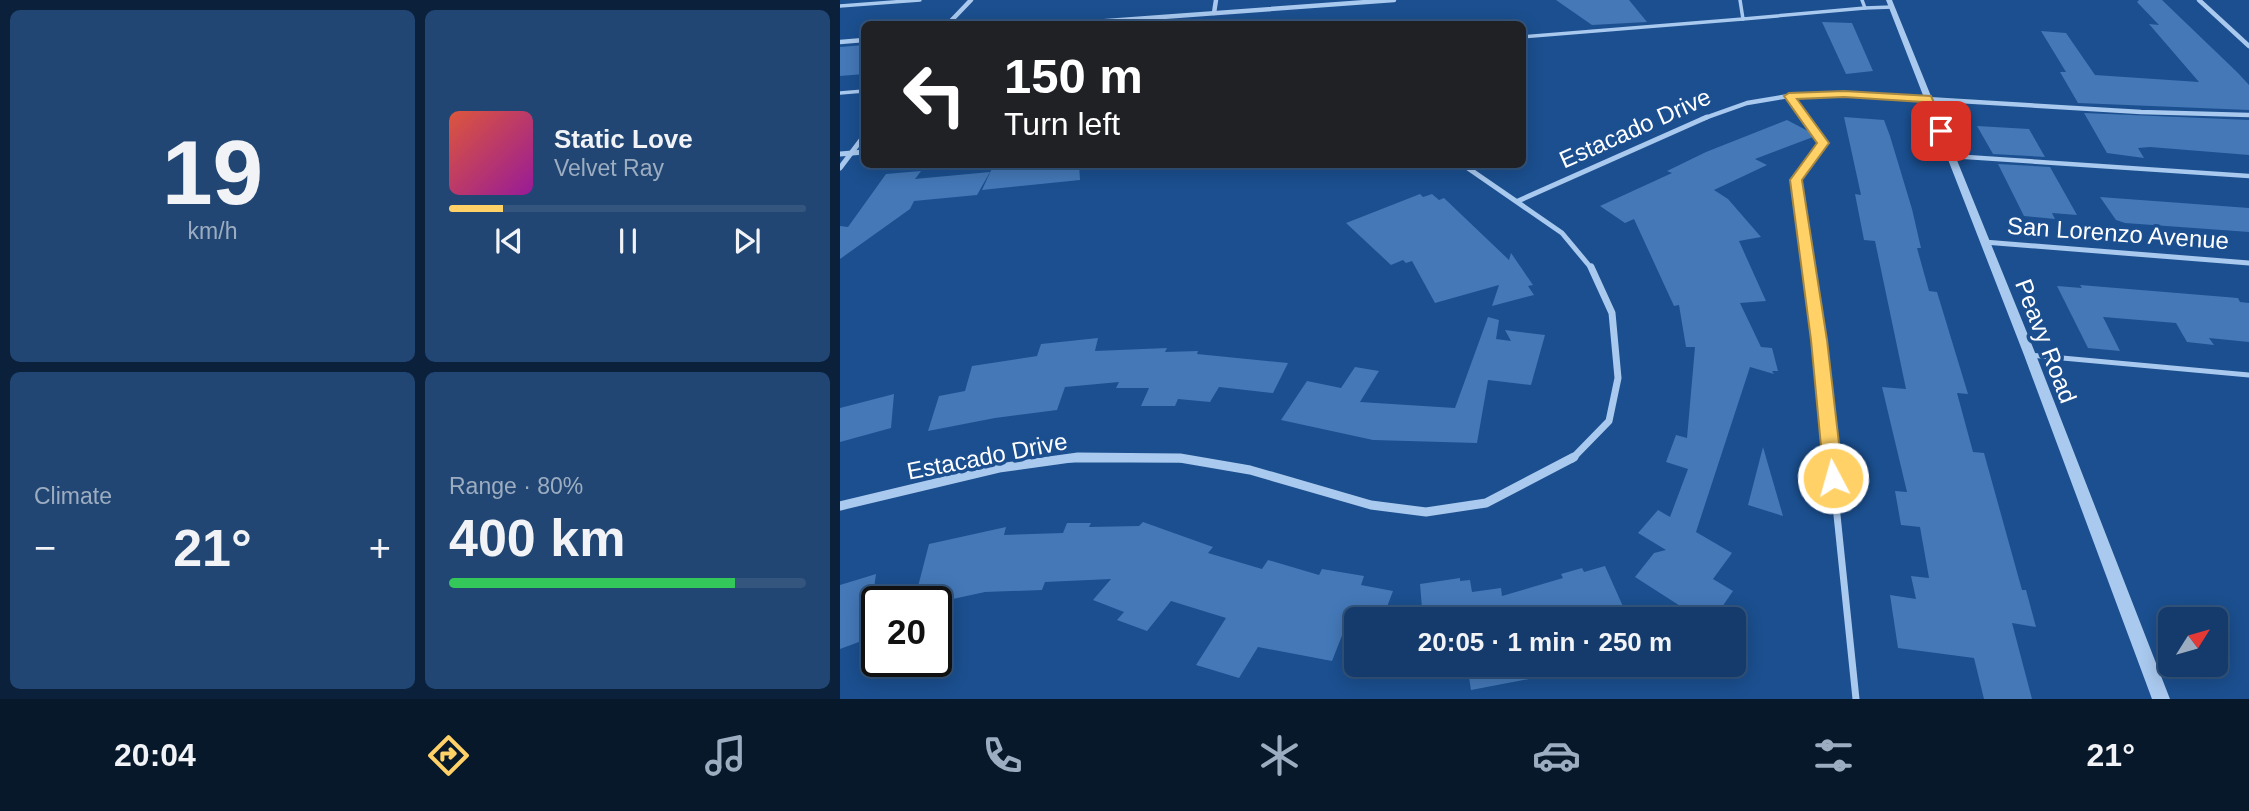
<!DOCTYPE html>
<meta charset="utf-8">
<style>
:root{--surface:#143b6b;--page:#214673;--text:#f1f3f6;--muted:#9dadc1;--line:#33557e;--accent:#ffd166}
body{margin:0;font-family:Arial,sans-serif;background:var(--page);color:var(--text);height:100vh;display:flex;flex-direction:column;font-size:26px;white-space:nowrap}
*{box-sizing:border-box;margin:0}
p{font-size:23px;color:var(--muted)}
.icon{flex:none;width:38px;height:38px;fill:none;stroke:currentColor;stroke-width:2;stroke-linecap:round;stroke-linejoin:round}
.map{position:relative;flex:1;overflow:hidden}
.sheet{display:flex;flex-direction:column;gap:10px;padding:10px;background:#0b203b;width:840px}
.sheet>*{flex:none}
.top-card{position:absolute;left:21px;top:21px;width:665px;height:147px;border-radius:10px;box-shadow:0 4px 18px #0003,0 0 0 2px var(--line);background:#202124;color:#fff;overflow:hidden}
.needle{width:46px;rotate:53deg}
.controls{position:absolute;left:1318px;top:607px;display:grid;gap:14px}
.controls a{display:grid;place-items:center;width:70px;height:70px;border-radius:10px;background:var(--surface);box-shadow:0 4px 18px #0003,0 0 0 2px var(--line);font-size:35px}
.speed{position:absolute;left:21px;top:586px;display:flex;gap:14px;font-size:35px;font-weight:700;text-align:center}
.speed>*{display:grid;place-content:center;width:91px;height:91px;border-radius:50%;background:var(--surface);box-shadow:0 4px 18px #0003,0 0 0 2px var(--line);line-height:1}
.speed .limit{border:4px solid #111;border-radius:10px;background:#fff;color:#111}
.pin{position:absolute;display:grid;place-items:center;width:60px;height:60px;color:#fff;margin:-30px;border-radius:14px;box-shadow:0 4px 10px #0006}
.me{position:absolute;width:77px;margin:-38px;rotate:354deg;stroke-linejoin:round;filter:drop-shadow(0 0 5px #0008)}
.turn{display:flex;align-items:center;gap:24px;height:147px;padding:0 28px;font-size:32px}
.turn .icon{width:91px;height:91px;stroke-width:2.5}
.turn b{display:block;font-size:49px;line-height:60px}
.big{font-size:52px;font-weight:700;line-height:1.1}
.sheet .card{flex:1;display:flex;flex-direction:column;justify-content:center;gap:10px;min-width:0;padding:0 24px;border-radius:10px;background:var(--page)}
.sheet .dial{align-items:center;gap:0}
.dial b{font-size:91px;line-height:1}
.song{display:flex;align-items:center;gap:21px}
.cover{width:84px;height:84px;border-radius:10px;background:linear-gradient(135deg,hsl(10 70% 55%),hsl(300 70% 35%))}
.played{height:7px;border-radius:4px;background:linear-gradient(90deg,var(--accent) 15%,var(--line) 15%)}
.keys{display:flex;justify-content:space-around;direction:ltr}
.heat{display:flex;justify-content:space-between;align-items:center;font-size:38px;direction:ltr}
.charge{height:10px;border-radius:5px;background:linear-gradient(90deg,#34c759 80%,var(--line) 0)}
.sheet .tiles{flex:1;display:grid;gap:10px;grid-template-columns:repeat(2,1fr)}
.trip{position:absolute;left:504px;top:607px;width:402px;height:70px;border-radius:10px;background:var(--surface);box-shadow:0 4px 18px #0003,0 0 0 2px var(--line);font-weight:700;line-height:70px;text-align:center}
.menu{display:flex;height:112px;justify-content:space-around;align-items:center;background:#08182b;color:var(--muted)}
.menu .icon{width:49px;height:49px}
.menu .selected{color:var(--accent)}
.menu b{font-size:32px;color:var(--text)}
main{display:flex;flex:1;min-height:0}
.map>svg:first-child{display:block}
.building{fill:#4478b7}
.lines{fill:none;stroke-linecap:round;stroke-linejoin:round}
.service-far3{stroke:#a9c9ee;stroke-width:3.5}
.service-far2{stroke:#a9c9ee;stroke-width:4.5}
.service-far1{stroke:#a9c9ee;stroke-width:5}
.service{stroke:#a9c9ee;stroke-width:7}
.minor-far3{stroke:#a9c9ee;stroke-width:4.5}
.minor-far2{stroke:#a9c9ee;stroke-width:5}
.minor-far1{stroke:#a9c9ee;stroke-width:7}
.minor{stroke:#a9c9ee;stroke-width:9}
.tertiary{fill:#a9c9ee;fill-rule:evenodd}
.route{fill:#ffd166;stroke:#a68842;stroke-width:2}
.labels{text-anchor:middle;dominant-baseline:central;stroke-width:7;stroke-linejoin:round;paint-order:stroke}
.street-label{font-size:24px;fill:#fff;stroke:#1b4f8f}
</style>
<main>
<section class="sheet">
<div class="tiles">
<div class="card dial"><b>19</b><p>km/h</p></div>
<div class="card">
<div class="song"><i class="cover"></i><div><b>Static Love</b><p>Velvet Ray</p></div></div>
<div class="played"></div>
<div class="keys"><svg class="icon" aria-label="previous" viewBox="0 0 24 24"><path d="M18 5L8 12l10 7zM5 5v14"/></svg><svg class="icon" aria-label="pause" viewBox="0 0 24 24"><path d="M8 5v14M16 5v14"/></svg><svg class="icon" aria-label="next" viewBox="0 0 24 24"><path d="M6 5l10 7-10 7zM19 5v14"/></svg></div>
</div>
<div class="card"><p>Climate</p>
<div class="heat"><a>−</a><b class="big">21°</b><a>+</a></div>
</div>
<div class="card"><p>Range · 80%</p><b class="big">400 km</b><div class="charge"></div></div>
</div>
</section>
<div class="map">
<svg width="1409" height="699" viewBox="0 0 1409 699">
<rect width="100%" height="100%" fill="#1b4f8f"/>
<g class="building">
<path d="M716 0H789L807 22 752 25Z"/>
<path d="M1299 0H1322L1398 73 1409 85V110L1238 103 1220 72H1226L1201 31 1226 33 1255 75 1359 82 1309 24 1319 25 1297 2Z"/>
<path d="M982 22 1012 23 1033 71 1006 74Z"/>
<path d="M24 45V74L0 76V47Z"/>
<path d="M1244 113 1409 120V155L1310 147 1298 148 1304 158 1267 153Z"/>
<path d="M1004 117 1044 120 1050 136 1072 209 1081 248H1077L1089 291 1097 292 1128 394 1117 393 1133 452 1144 453 1182 590H1186L1196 627 1172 623 1192 699H1144L1134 658 1058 648 1050 595 1076 599 1071 576 1089 578 1080 527 1061 525 1055 491 1067 492 1042 387 1066 389 1035 241 1024 240 1015 194 1021 195Z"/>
<path d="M947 120 968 131 973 137 915 159 927 165 874 190 888 199 921 237 899 241 926 301 900 303 921 347 932 348 938 371H932L934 374 910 367 856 532 892 553 873 579 893 591 873 620H862L795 577 814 553 826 550 798 533 818 510 830 517 848 469 826 462 836 435 847 438 855 347H846L839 305 834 306 794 219 785 223 760 206 832 173 827 171 866 152Z"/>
<path d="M1137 126 1189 129 1205 157 1153 154Z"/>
<path d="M154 164H239L240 180 142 190Z"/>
<path d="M1158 164 1210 167 1237 215 1212 213 1215 219 1184 216Z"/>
<path d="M81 171 75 179 150 172 137 195 74 201 70 209 0 259V226L8 227 46 174Z"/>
<path d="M580 194 583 197 592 194 599 200 604 198 669 260 671 253 693 285 688 286 694 295 652 306 659 285 595 303 572 261 566 263 563 260 551 265 506 223Z"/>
<path d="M1260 197 1409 208V232L1285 223 1276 220Z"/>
<path d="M1240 285 1398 298 1400 302 1409 303V342L1369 338 1374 345 1347 342 1336 323 1263 317 1280 351 1248 348 1217 286 1242 288Z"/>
<path d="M648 317 659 320 656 339 671 341 665 330 705 335 691 385 648 380 637 443 533 440 441 420 467 381 501 388 515 367 539 371 520 402 615 408Z"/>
<path d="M258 338 255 351 327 348 325 352 358 351 357 354 448 363 433 393 379 387 370 402 338 399 335 406H301L309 388H276L279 382 225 387 217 410 155 418 88 431 99 396 125 391 132 366 197 356 201 344Z"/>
<path d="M54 394 51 428 0 442V408Z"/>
<path d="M923 447 943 516 908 505Z"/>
<path d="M303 522 373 547 368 553 422 569 428 560 479 575 482 569 524 576 521 585 553 591 542 620H516V635L503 633 492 661 418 647 399 678 356 665 386 618 331 601 307 631 277 620 284 612 253 600 271 579 205 582 202 590 145 592 99 602H74L89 544 166 527 164 535 223 533 227 523H251L249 527 299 526Z"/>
<path d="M765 566 789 620H583L580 584 620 578V581L630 580 632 592 661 588 662 596 723 578 721 574 742 568 744 572Z"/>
<path d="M36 574 27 639 0 649V585Z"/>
<path d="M627 665H704L705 676 631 690Z"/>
</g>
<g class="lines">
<g class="service-far3">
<path d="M900 0 903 19 1025 8"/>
<path d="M1022 0 1025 8 1052 7"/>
<path d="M0 6 80 0"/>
<path d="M682 37 903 19"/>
<path d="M0 93 24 91"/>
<path d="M949 96 965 119"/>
</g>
<g class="service-far2">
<path d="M964 117 983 143 956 180 969 269"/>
<path d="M1111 156 1409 176"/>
</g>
<g class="service-far1">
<path d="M968 267 991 459"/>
<path d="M1190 355 1409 375"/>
</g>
<path class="service" d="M991 457 1016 699"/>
<g class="minor-far3">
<path d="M1359 0 1409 46"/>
<path d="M374 13 376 0"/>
<path d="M108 24 131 0"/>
<path d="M226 24 554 0"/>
<path d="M0 42 24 40"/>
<path d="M862 119 907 103 949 96 1004 94 1301 112 1409 115"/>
</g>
<g class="minor-far2">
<path d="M0 154 24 152"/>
<path d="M622 164 722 233 752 269"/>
<path d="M0 168 24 136"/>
<path d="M678 201 867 117"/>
<path d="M1144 242 1409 263"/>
</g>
<g class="minor-far1">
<path d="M227 459H343"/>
<path d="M732 459 769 421 778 378 772 313 751 267"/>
</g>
<path class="minor" d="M0 506 159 468 238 457 340 458 410 470 531 505 586 512 646 503 734 457"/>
<path class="tertiary" d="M1046 0H1052L1196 355 1330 699H1312L1184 355Z"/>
</g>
<path class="route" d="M1004 91 1091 96 1107 131 1097 134 1083 102 1004 97 957 99 989 143 962 180 987 340 1003 478 1000 483 993 485 987 483 984 478 971 340 950 180 977 143 944 96 949 93Z"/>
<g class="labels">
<g class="street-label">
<text transform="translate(795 128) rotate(-24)">Estacado Drive</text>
<text transform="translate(1278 233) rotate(4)">San Lorenzo Avenue</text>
<text transform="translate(1206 341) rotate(69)">Peavy Road</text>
<text transform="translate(147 456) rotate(-11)">Estacado Drive</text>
</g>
</g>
</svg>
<div class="controls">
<a><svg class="needle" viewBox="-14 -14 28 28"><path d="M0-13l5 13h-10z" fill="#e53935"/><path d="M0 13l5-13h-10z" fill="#9dadc1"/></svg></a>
</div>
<div class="speed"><div class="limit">20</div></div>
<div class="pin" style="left:1101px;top:131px;background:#d93025"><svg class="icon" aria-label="arrive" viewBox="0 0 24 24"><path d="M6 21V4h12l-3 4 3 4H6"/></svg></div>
<svg class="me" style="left:993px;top:478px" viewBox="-20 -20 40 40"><circle r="17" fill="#ffd166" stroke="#fff" stroke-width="3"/><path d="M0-11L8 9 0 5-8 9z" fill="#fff"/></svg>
<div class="trip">20:05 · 1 min · 250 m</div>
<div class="top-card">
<div class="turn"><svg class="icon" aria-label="left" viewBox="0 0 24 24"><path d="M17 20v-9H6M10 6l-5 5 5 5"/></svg><div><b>150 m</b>Turn left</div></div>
</div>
</div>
</main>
<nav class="menu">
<b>20:04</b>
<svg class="icon selected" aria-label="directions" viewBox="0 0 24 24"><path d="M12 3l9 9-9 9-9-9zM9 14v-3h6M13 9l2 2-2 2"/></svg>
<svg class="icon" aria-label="music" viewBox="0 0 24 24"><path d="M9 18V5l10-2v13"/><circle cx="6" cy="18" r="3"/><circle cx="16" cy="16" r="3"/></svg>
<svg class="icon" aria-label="phone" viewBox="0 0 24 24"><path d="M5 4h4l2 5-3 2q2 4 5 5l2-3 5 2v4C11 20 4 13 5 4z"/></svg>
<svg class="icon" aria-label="climate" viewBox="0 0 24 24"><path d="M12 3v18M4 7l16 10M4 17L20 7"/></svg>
<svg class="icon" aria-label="car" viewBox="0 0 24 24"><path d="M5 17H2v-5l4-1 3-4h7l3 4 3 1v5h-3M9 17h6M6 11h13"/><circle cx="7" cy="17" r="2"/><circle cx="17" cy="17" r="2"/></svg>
<svg class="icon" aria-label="filters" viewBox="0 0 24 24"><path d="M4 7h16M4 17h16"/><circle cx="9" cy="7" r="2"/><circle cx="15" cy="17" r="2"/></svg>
<b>21°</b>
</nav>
